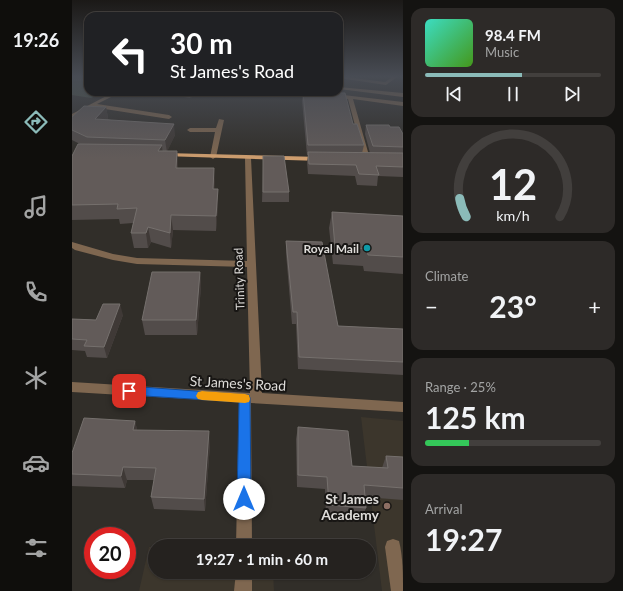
<!DOCTYPE html>
<meta charset="utf-8">
<style>
:root{--surface:#25221f;--page:#2d2a28;--text:#f1f3f6;--muted:#a3a4a4;--line:#423f3d;--accent:#8bbbb9}
body{margin:0;font-family:Lato,sans-serif;background:var(--page);color:var(--text);height:100vh;display:flex;flex-direction:column;font-size:15px;white-space:nowrap}
*{box-sizing:border-box;margin:0}
p{font-size:13px;color:var(--muted)}
.icon{flex:none;width:22px;height:22px;fill:none;stroke:currentColor;stroke-width:2;stroke-linecap:round;stroke-linejoin:round}
.map{position:relative;flex:1;overflow:hidden}
.sheet{display:flex;flex-direction:column;gap:8px;padding:8px;background:#141311;width:220px}
.sheet>*{flex:none}
.hud{position:absolute;left:12px;top:12px;width:259px;height:84px;border-radius:12px;box-shadow:0 1px 3px #0004,0 0 0 1px var(--line);background:#202124;color:#fff;overflow:hidden}
.speed{position:absolute;left:12px;top:527px;display:flex;gap:8px;font-size:20px;font-weight:700;text-align:center}
.speed>*{display:grid;place-content:center;width:52px;height:52px;border-radius:50%;background:var(--surface);box-shadow:0 1px 3px #0004,0 0 0 1px var(--line);line-height:1}
.speed .limit{border:6px solid #d22;background:#fff;color:#111}
.pin{position:absolute;display:grid;place-items:center;width:34px;height:34px;color:#fff;margin:-17px;border-radius:8px;box-shadow:0 2px 6px #0006}
.me{position:absolute;width:44px;margin:-22px;rotate:0deg;stroke-linejoin:round;filter:drop-shadow(0 0 3px #0008)}
.turn{display:flex;align-items:center;gap:14px;height:84px;padding:0 20px;font-size:18px}
.turn .icon{width:52px;height:52px;stroke-width:2.5}
.turn b{display:block;font-size:28px;line-height:34px}
.big{font-size:30px;font-weight:700;line-height:1.1}
.sheet .tile{flex:1;display:flex;flex-direction:column;justify-content:center;gap:6px;min-width:0;padding:0 14px;border-radius:12px;background:var(--page)}
.sheet .dial{align-items:center;gap:0}
.dial svg{height:104px;overflow:visible;fill:none;stroke:var(--line);stroke-width:7;stroke-linecap:round;text-anchor:middle}
.dial text{fill:var(--text);stroke:none}
.song{display:flex;align-items:center;gap:12px}
.cover{width:48px;height:48px;border-radius:6px;background:linear-gradient(135deg,hsl(170 70% 55%),hsl(100 70% 35%))}
.played{height:4px;border-radius:2px;background:linear-gradient(90deg,var(--accent) 55%,var(--line) 55%)}
.keys{display:flex;justify-content:space-around;direction:ltr}
.heat{display:flex;justify-content:space-between;align-items:center;font-size:22px;direction:ltr}
.charge{height:6px;border-radius:3px;background:linear-gradient(90deg,#34c759 25%,var(--line) 0)}
.trip{position:absolute;left:76px;top:539px;width:228px;height:40px;border-radius:20px;background:var(--surface);box-shadow:0 1px 3px #0004,0 0 0 1px var(--line);font-weight:700;line-height:40px;text-align:center}
main{display:flex;flex:1;min-height:0}
.dock{display:flex;flex-direction:column;width:72px;justify-content:space-around;align-items:center;background:#0f0e0c;color:var(--muted)}
.dock .icon{width:28px;height:28px}
.dock .current{color:var(--accent)}
.dock b{font-size:18px;color:var(--text)}
.map>svg:first-child{display:block}
.built{fill:#3c362c}
.green{fill:#495445}
.lines{fill:none;stroke-linecap:round;stroke-linejoin:round}
.path{stroke:#706d69;stroke-width:1.5;stroke-dasharray:1 1;stroke-linecap:butt}
.minor{fill:#7f6750;fill-rule:evenodd}
.major{fill:#cf9e6e;fill-rule:evenodd}
.wall{fill:#524c4a}
.shaded-wall{fill:#3f3936}
.building{fill:#625b59;stroke:#75706d}
.route{fill:#1a73e8;stroke:#114b97}
.slow{fill:#f59e0b}
.culture-dot{fill:#0f9aa8;stroke:#181614;stroke-width:1.5}
.education-dot{fill:#8d6e63;stroke:#181614;stroke-width:1.5}
.labels{text-anchor:middle;dominant-baseline:central;stroke-width:4;stroke-linejoin:round;paint-order:stroke}
.poi-label{font-size:12px;font-weight:bold;fill:#dedcd9;stroke:#181614;text-anchor:end}
.street-label{font-size:12px;fill:#dedcd9;stroke:#181614}
.near-street-label{font-size:14px;fill:#dedcd9;stroke:#181614}
.near-poi-label{font-size:14px;font-weight:bold;fill:#dedcd9;stroke:#181614;text-anchor:end}
</style>
<main>
<nav class="dock">
<b>19:26</b>
<svg class="icon current" aria-label="directions" viewBox="0 0 24 24"><path d="M12 3l9 9-9 9-9-9zM9 14v-3h6M13 9l2 2-2 2"/></svg>
<svg class="icon" aria-label="music" viewBox="0 0 24 24"><path d="M9 18V5l10-2v13"/><circle cx="6" cy="18" r="3"/><circle cx="16" cy="16" r="3"/></svg>
<svg class="icon" aria-label="phone" viewBox="0 0 24 24"><path d="M5 4h4l2 5-3 2q2 4 5 5l2-3 5 2v4C11 20 4 13 5 4z"/></svg>
<svg class="icon" aria-label="climate" viewBox="0 0 24 24"><path d="M12 3v18M4 7l16 10M4 17L20 7"/></svg>
<svg class="icon" aria-label="car" viewBox="0 0 24 24"><path d="M5 17H2v-5l4-1 3-4h7l3 4 3 1v5h-3M9 17h6M6 11h13"/><circle cx="7" cy="17" r="2"/><circle cx="17" cy="17" r="2"/></svg>
<svg class="icon" aria-label="filters" viewBox="0 0 24 24"><path d="M4 7h16M4 17h16"/><circle cx="9" cy="7" r="2"/><circle cx="15" cy="17" r="2"/></svg>
</nav>
<div class="map">
<svg width="331" height="591" viewBox="0 0 331 591">
<rect width="100%" height="100%" fill="#312e29"/>
<g class="built">
<path d="M289 417 331 421V591H310Z"/>
<path d="M77 547H83V572H201L202 591H67Z"/>
</g>
<path class="green" d="M0 76H16V92H33L19 98 0 95Z"/>
<g class="lines">
<path class="path" d="M0 80H16"/>
<g class="minor">
<path d="M267 76 313 82 319 78 317 76 325 77 314 85 267 78Z"/>
<path d="M267 87 331 93V97L267 89Z"/>
<path d="M42 92H49L25 104 97 115 100 117 97 119 20 107 0 118V114Z"/>
<path d="M230 92H246L331 102V106L281 99 298 159 295 161 292 159 276 99Z"/>
<path d="M147 119 152 120 144 157 141 159 138 157 143 132H118L115 130 118 128H144Z"/>
<path d="M176 156 179 158 190 393 331 402V412L179 403 180 546H164L167 402 0 392V382L178 393 175 267 65 264 41 260 3 250 0 248V242L41 254 65 258 175 261 173 158Z"/>
<path d="M321 539 327 541C331 557 331 575 331 591H319L313 547 315 541Z"/>
<path d="M164 572H180V591H162Z"/>
</g>
<path class="major" d="M93 153 249 157 252 159 249 161 91 156V154Z"/>
</g>
<g class="wall">
<path d="M82 92H129L118 98Z"/>
<path d="M231 92 281 124 292 145 290 153H298L293 134 294 125 318 127 331 134V177L306 176 305 186 285 185 283 176 236 174 235 162 236 155H235L230 101Z"/>
<path d="M34 107 36 118 35 119 103 135 95 151H105L106 168H142V189H146V204L144 231 101 230 99 248 79 242 76 248H62L59 233 61 223 48 224 47 219 0 220V156L8 144 0 140V117Z"/>
<path d="M191 165 217 192V202H190Z"/>
<path d="M260 212 331 216V274L292 271 291 266 261 264 257 228Z"/>
<path d="M214 241 266 326 331 329V375L226 369 224 324H220L214 253Z"/>
<path d="M128 272 129 286 125 335H73L70 320Z"/>
<path d="M51 315 35 358 15 357 13 351 0 350V319L24 320Z"/>
<path d="M63 421 65 430 138 444 133 511 82 509 79 497 82 480H55L53 488 0 486V453Z"/>
<path d="M226 427 280 466 310 468 314 456 331 457V500L293 497 294 508 290 519 254 516 253 489 225 487 224 439Z"/>
</g>
<g class="shaded-wall">
<path d="M118 92H129L118 98Z"/>
<path d="M34 107 36 118 25 130 23 119Z"/>
<path d="M102 124 103 135 95 152 93 140Z"/>
<path d="M90 145 91 159 86 151Z"/>
<path d="M105 151 106 164 105 182 104 168Z"/>
<path d="M142 168 143 182 142 204 141 189Z"/>
<path d="M146 189V204L144 231V216Z"/>
<path d="M99 215 101 230 99 248 98 233Z"/>
<path d="M76 227 79 242 76 248 74 233Z"/>
<path d="M128 272 129 286 125 335 124 320Z"/>
<path d="M48 304 51 315 35 358 32 347Z"/>
<path d="M63 421 66 433 61 430Z"/>
<path d="M137 431 138 444 133 511 132 499Z"/>
<path d="M51 467 55 480 53 488 49 476Z"/>
</g>
<g class="building">
<path d="M231 92 273 93 281 124H285L292 145H236Z"/>
<path d="M12 106 34 107 23 119 102 124 93 140 15 137 0 130V117Z"/>
<path d="M294 125H317L318 127H327L331 134V147L301 146Z"/>
<path d="M6 144 90 145 86 151H105L104 168H142L141 189H146L144 216 99 215 98 233 76 227 74 233H59L65 208 45 209 46 204 0 205V156Z"/>
<path d="M236 152 331 153V167L304 166 307 175 287 174 284 165 237 164Z"/>
<path d="M191 156H212L217 192H191Z"/>
<path d="M260 212 331 216V257L296 255 295 249 263 247Z"/>
<path d="M214 241 250 242 266 326 331 329V362L227 357 225 312H221Z"/>
<path d="M80 272H128L124 320H70Z"/>
<path d="M31 304H48L32 347 12 346 15 340 0 339V319L24 320Z"/>
<path d="M12 418 63 421 61 430 137 431 132 499 79 497 84 468 51 467 49 476 0 474V453Z"/>
<path d="M226 427 276 431 280 466 316 468 314 456 331 457V488L292 485 294 508 257 505 255 477 226 475Z"/>
</g>
<linearGradient id="sky" x2="0" y2="1"><stop stop-color="#1b1917"/><stop offset="0.48" stop-color="#484c54"/><stop offset="1" stop-color="#484c54" stop-opacity="0"/></linearGradient>
<rect width="331" height="159" fill="url(#sky)"/>
<path class="route" d="M57 386 177 395 178 398 179 499 177 503 172 505 167 503 165 499 167 402 57 395 53 394 51 391 53 388Z"/>
<path class="slow" d="M130 391 173 394 177 395 178 399 177 402 173 403 130 400 126 399 124 396 126 392Z"/>
<circle class="culture-dot" cx="295" cy="248" r="4"/>
<circle class="education-dot" cx="315" cy="506" r="4"/>
<g class="labels">
<g class="poi-label">
<text x="287" y="248">Royal Mail</text>
</g>
<g class="street-label">
<text transform="translate(167 279) rotate(-92)">Trinity Road</text>
</g>
<g class="near-street-label">
<text transform="translate(166 383) rotate(3)">St James's Road</text>
</g>
<g class="near-poi-label">
<text x="307" y="498">St James<tspan x="307" dy="16">Academy</tspan></text>
</g>
</g>
</svg>
<div class="speed"><div class="limit">20</div></div>
<div class="pin" style="left:57px;top:391px;background:#d93025"><svg class="icon" aria-label="arrive" viewBox="0 0 24 24"><path d="M6 21V4h12l-3 4 3 4H6"/></svg></div>
<svg class="me" style="left:172px;top:499px" viewBox="-20 -20 40 40"><circle r="19" fill="#fff"/><path d="M0-13L10 11 0 6-10 11z" fill="#1a73e8"/></svg>
<div class="trip">19:27 · 1 min · 60 m</div>
<div class="hud">
<div class="turn"><svg class="icon" aria-label="left" viewBox="0 0 24 24"><path d="M17 20v-9H6M10 6l-5 5 5 5"/></svg><div><b>30 m</b>St James's Road</div></div>
</div>
</div>
<section class="sheet">
<div class="tile">
<div class="song"><i class="cover"></i><div><b>98.4 FM</b><p>Music</p></div></div>
<div class="played"></div>
<div class="keys"><svg class="icon" aria-label="previous" viewBox="0 0 24 24"><path d="M18 5L8 12l10 7zM5 5v14"/></svg><svg class="icon" aria-label="pause" viewBox="0 0 24 24"><path d="M8 5v14M16 5v14"/></svg><svg class="icon" aria-label="next" viewBox="0 0 24 24"><path d="M6 5l10 7-10 7zM19 5v14"/></svg></div>
</div>
<div class="tile dial"><svg viewBox="0 0 100 80">
<path d="M14 69A42 42 0 1 1 86 69"/>
<path d="M14 69A42 42 0 0 1 9 55" stroke="#8bbbb9"/>
<text x="50" y="56" font-size="32" font-weight="700">12</text>
<text x="50" y="72" font-size="11">km/h</text>
</svg></div>
<div class="tile"><p>Climate</p>
<div class="heat"><a>−</a><b class="big">23°</b><a>+</a></div>
</div>
<div class="tile"><p>Range · 25%</p><b class="big">125 km</b><div class="charge"></div></div>
<div class="tile"><p>Arrival</p><b class="big">19:27</b></div>
</section>
</main>
